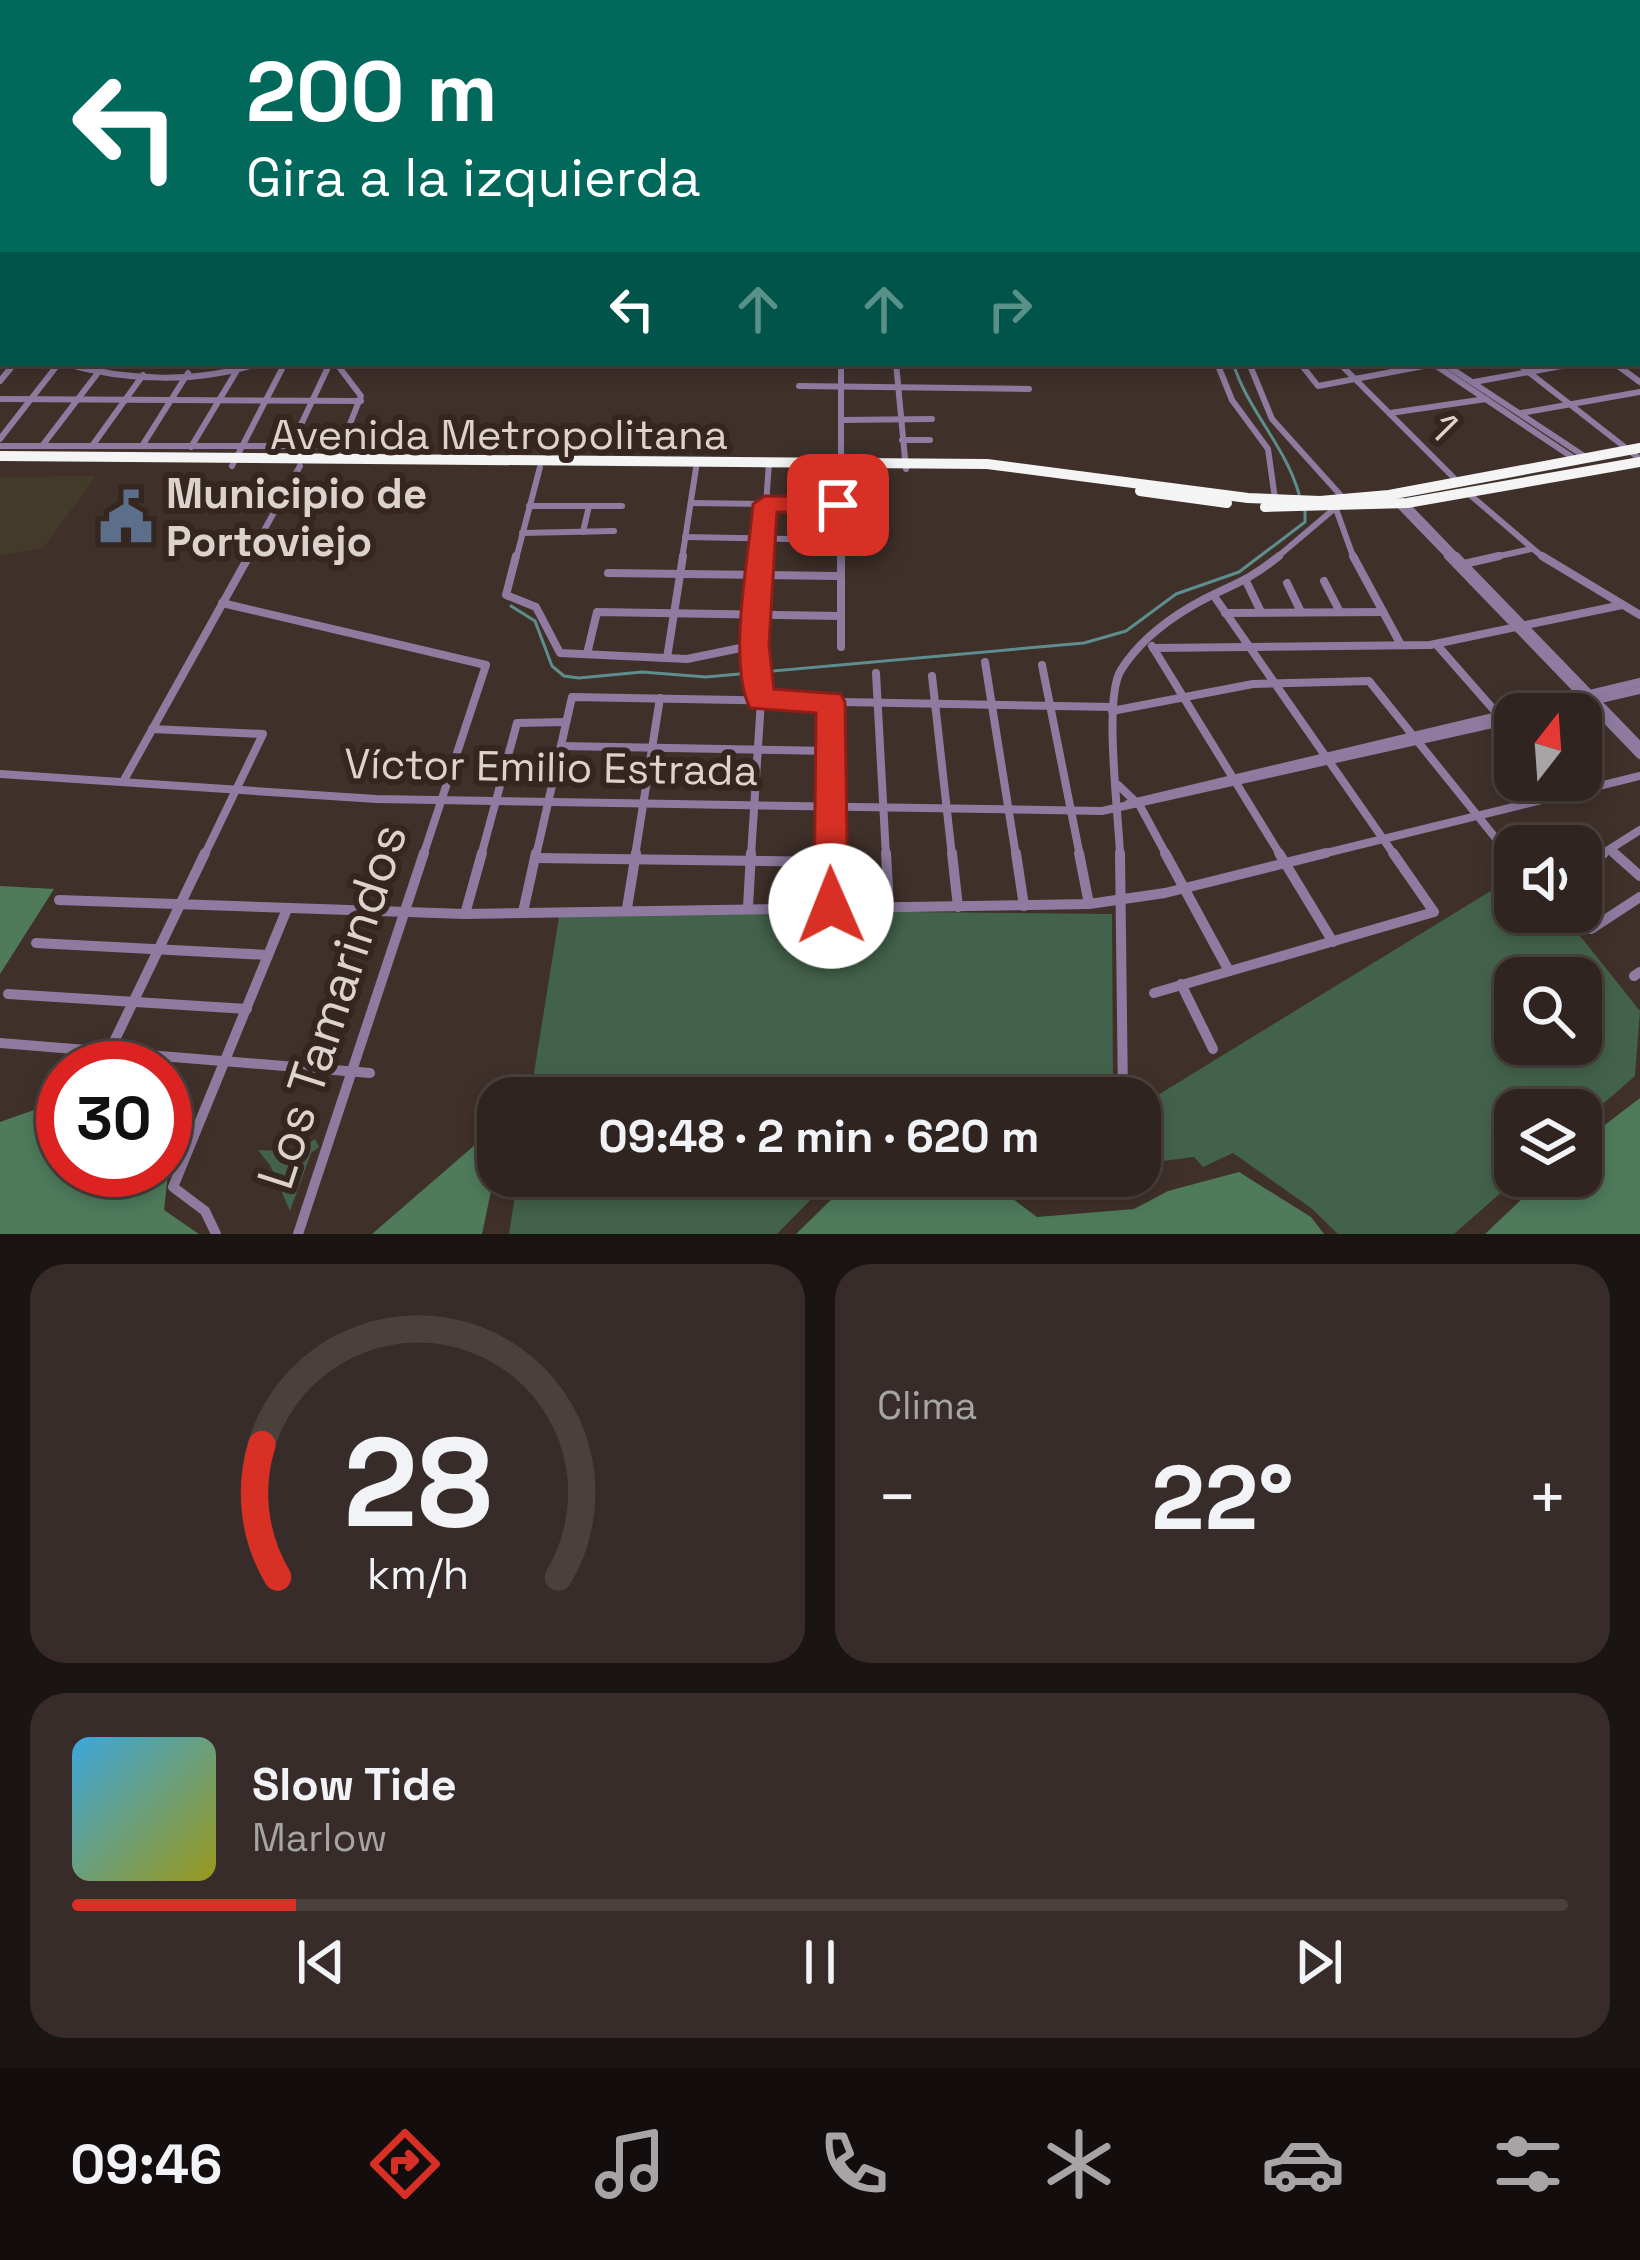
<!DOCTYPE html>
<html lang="es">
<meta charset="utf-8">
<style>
:root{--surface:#2f2420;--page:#372c29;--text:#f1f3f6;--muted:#a7a4a5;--line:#4a413e;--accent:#d93025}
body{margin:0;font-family:"Space Grotesk",sans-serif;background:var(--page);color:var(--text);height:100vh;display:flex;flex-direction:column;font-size:45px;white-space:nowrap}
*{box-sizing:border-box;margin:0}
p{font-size:39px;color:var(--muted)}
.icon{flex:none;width:66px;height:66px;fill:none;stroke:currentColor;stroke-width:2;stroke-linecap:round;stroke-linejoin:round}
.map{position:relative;height:1234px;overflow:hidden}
.sheet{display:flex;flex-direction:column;gap:30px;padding:30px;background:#1a1412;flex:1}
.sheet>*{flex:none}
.guide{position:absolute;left:0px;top:0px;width:1641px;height:366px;box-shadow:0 6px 18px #0003,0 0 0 3px var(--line);background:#00695c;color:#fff;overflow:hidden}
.needle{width:78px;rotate:17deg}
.fabs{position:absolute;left:1494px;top:693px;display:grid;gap:24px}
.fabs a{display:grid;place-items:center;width:108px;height:108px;border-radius:24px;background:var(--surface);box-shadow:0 6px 18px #0003,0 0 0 3px var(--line);font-size:60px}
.speed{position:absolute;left:36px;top:1041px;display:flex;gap:24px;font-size:60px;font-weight:700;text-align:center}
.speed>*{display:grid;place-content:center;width:156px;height:156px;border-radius:50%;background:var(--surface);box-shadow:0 6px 18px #0003,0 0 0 3px var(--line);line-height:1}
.speed .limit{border:18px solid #d22;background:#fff;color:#111}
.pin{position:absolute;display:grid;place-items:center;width:102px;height:102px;color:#fff;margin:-51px;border-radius:24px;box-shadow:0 6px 18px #0006}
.me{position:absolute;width:132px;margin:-66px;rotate:359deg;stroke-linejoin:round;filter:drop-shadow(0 0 9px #0008)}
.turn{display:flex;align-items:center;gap:42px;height:252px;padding:0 48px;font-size:54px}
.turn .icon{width:156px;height:156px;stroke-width:2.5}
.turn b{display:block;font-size:84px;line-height:102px}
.lanes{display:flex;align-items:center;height:114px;padding:0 48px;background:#0003;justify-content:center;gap:60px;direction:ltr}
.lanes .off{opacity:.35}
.big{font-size:90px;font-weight:600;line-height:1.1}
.sheet .widget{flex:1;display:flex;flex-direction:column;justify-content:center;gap:18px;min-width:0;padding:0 42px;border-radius:36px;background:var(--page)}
.sheet .dial{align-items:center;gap:0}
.dial svg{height:312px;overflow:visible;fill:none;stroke:var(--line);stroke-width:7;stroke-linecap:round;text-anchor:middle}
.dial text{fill:var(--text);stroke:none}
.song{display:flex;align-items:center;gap:36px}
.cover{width:144px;height:144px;border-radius:18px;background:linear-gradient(135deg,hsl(200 70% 55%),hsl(60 70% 35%))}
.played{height:12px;border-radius:6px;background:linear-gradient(90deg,var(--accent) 15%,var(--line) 15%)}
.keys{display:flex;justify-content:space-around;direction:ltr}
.heat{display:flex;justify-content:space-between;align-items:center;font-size:66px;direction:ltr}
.sheet .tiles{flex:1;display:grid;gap:30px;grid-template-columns:1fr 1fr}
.widget:last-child{grid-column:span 2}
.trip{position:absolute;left:477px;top:1077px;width:684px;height:120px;border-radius:36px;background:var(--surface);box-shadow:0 6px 18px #0003,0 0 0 3px var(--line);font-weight:600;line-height:120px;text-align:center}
.tabs{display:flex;height:192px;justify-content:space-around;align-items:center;background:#130e0d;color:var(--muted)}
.tabs .icon{width:84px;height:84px}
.tabs .selected{color:var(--accent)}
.tabs b{font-size:54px;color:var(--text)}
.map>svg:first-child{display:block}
.industrial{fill:#423b29}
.green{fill:#43624b;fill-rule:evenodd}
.forest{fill:#4f7b5b}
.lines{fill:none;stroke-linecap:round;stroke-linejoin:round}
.stream{stroke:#5d8d8c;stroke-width:3}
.river{stroke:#276f70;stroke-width:6}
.taxiway{fill:#6a5c57;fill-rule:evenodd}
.minor-far3{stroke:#8e7b9f;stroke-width:4.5}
.minor-far2{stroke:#8e7b9f;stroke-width:6}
.minor-far1{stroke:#8e7b9f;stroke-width:8}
.minor{stroke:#8e7b9f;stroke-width:10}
.major{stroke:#e1c9f6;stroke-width:6}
.highway{stroke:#f4f4f4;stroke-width:10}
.route{fill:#d93025;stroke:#8d1f18;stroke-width:3}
.labels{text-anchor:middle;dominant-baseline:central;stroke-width:12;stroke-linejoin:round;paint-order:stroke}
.street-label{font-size:42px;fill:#dcd2ce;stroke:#352620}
.poi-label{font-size:42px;font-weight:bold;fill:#dcd2ce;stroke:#352620;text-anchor:start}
.near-street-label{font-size:51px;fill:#dcd2ce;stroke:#352620}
</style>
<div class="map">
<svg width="1640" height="1234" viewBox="0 0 1640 1234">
<rect width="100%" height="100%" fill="#3f302a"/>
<path class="industrial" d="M96 476 43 548 0 556V477Z"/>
<g class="green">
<path d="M1515 876V912H1561L1640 1011 1635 1076 1581 1123V1110H1515V1176H1520L1454 1234H1338L1311 1208 1233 1153 1203 1167 1194 1157 1146 1163C1131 1209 1074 1196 1036 1195L1033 1179 833 1177 777 1234H509L518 1176H1140V1106ZM1515 978H1581V1044H1515Z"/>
<path d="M797 911 1112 914 1113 1098H530L559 917Z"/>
<path d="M315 1139 319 1147 311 1153 290 1211 270 1165 258 1150 306 1152 307 1144Z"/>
</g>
<g class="forest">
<path d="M0 886 54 889 0 974Z"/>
<path d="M1640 1098V1234H1485L1546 1176H1581V1143Z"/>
<path d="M34 1110 63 1120V1170H165V1156L170 1157 164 1210 199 1234H0V1122Z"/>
<path d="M498 1125V1158L482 1234H372Z"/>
<path d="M1239 1172 1311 1217 1324 1234H796L839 1192 1013 1199 1037 1217 1134 1209 1168 1191Z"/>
</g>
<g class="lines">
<g class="stream">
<path d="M1233 363C1248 411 1285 445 1299 494"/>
<path d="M511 606 535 621 552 666 564 676 579 678 642 672 706 677 1084 643 1126 631 1176 594 1239 572 1305 522V509"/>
</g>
<path class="river" d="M1629 0 1636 3"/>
<g class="taxiway">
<path d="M1263 0H1272L1274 3H1265Z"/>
<path d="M1370 0H1379L1382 3H1373Z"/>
</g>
<g class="minor-far3">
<path d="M729 0 733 3"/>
<path d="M780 0 784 3"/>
<path d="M797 0 802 3"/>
<path d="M816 0 822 3"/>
<path d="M968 0 980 3"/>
<path d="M1166 0 1170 3"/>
<path d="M565 1 570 0"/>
<path d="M580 3 591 0"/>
<path d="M643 3 653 0"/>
<path d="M695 3 704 0"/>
<path d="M751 3 762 0"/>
<path d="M886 3H907"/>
<path d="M924 3 929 0"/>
<path d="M1026 3 1031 0"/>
<path d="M1056 3 1061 0"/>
<path d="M1090 3 1094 0"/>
<path d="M1115 3 1119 0"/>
</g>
<g class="minor-far2">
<path d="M63 363C125 381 198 384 259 363"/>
<path d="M336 363 361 396 336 459"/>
<path d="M841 363V559"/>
<path d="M896 363 906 469"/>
<path d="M1217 363 1232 400 1268 449 1275 499"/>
<path d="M1249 363 1272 419 1344 499"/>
<path d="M1300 363 1318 386 1434 364"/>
<path d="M1339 363 1457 481"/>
<path d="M1432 363 1575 459"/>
<path d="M1443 363 1587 458"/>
<path d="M1517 363 1640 459"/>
<path d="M1614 363 1640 382"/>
<path d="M0 381 15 363"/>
<path d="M1474 382 1578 363"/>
<path d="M799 386 1029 389"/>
<path d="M0 399 361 401"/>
<path d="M1390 413 1486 399"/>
<path d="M1521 413 1640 392"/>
<path d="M842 420 932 419"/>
<path d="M0 439 59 363"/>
<path d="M902 440H930"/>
<path d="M0 446H341"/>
<path d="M42 446 97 374"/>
<path d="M92 446 143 375"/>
<path d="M142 446 188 373"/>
<path d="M191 447 236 372"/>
<path d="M290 448 330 363"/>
<path d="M232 466 285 363"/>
<path d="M1469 494 1545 559"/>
<path d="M1395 501 1451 559"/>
<path d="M1403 501 1459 559"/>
<path d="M691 503 838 505"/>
<path d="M529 506H622"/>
<path d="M1336 509 1354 559"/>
<path d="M583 532 589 506"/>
<path d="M522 533 614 531"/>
<path d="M685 537 838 540"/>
<path d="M248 559 300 466"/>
<path d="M516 559 540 467"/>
<path d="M682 559 696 468"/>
<path d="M762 559 769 463"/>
<path d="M1275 559 1334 509"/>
<path d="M1486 559 1531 549"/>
</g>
<g class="minor-far1">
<path d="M516 556 506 595 536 607 560 653 687 659 755 645"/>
<path d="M841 556V647"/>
<path d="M1353 556 1401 645"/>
<path d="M1448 556 1640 755"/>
<path d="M1456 556 1640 746"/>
<path d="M1542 556 1640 615"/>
<path d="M1464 564 1499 556"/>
<path d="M608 573 838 576"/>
<path d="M1324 581 1340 612"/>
<path d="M1247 583 1261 612"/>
<path d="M1287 583 1301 612"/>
<path d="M1214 596 1395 856"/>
<path d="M222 603 486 665 423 856"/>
<path d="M1225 613 1383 612"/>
<path d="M1437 645 1515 734"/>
<path d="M1152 646 1281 856"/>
<path d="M1153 648 1430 645 1622 605"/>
<path d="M587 654 597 612 840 616"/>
<path d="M667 658 683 556"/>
<path d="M985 662 1016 856"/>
<path d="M1042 665 1080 856"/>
<path d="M876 673 886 856"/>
<path d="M932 676 952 856"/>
<path d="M831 702V856"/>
<path d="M1112 711 1253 684 1369 681 1510 856"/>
<path d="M1536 714 1640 690"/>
<path d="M152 729 263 734 204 856"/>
<path d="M561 746 831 751"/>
<path d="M0 774 376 799 1102 811 1515 719"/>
<path d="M124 780 249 556"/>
<path d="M1556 780 1568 793"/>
<path d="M1118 785 1140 806 1167 856"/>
<path d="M1128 804 1640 682"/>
<path d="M1610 850 1617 856"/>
<path d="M481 856 517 723 566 722"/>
<path d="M536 856 572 697 1112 707"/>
<path d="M635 856 660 698"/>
<path d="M751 856 761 700 755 645 762 556"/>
<path d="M1120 856C1119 817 1103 698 1121 670 1138 643 1163 623 1190 607 1225 586 1244 585 1279 556"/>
<path d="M1314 856 1640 776"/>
<path d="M1599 856 1640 830"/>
</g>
<g class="minor">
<path d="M831 853V906"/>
<path d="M886 853 889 906"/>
<path d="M952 853 958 907"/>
<path d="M1016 853 1024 906"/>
<path d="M1079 853 1089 904"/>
<path d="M1120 853 1123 1098"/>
<path d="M1165 853 1229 971"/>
<path d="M1279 853 1333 942"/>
<path d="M1507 853 1515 863"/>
<path d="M1614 853 1640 876"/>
<path d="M535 858 830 862"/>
<path d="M1581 868 1604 853"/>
<path d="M59 900 465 914 1089 904 1165 893 1326 853"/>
<path d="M748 907 751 853"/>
<path d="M627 908 636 853"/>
<path d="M523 912 536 853"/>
<path d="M465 914 482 853"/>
<path d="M1591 929 1640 897"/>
<path d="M36 943 268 955"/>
<path d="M1634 976 1640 972"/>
<path d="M1181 984 1213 1049"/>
<path d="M1154 993 1434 912 1393 853"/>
<path d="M8 994 247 1009"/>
<path d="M0 1043 370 1073"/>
<path d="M109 1052 205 853"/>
<path d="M216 1234 205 1211 173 1187 287 909"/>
<path d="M298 1234 424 853"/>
</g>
<path class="major" d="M1138 0 1153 3"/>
<g class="highway">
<path d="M0 456 987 464 1248 498 1320 501 1389 495 1640 448"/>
<path d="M1140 491 1227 503"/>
<path d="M1265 507 1407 503 1640 462"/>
</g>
</g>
<path class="route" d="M765 496 838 497 850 505 838 513 777 512 769 645 774 689 841 694 845 702 848 906 843 917 831 922 819 917 814 906 816 713 750 708C727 661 749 557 753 504Z"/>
<defs>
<symbol id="civic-bare" viewBox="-9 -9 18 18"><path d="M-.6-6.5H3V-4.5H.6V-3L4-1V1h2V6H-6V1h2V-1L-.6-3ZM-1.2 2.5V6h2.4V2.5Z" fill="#5c6f8a" stroke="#352620" stroke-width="2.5" paint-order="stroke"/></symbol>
</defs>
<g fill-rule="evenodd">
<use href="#civic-bare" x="88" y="479" width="76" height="76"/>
</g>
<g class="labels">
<g class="street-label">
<text transform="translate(1444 427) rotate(45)">1</text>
<text x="499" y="434">Avenida Metropolitana</text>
<text transform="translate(551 767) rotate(1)">Víctor Emilio Estrada</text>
</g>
<g class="poi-label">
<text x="166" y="493">Municipio de<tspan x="166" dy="48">Portoviejo</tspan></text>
</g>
<g class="near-street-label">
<text transform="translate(332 1006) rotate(-72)">Los Tamarindos</text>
</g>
</g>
</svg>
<div class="fabs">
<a><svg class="needle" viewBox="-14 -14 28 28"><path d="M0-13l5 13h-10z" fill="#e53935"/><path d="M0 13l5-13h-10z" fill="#a7a4a5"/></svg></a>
<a><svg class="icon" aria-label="sound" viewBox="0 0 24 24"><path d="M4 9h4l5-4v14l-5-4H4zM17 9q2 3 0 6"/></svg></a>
<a><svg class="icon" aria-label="search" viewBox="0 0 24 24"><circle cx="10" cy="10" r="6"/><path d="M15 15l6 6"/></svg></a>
<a><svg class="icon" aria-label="layers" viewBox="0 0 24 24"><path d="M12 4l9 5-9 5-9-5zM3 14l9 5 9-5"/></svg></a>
</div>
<div class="speed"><div class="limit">30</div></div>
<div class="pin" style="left:838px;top:505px;background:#d93025"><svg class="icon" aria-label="arrive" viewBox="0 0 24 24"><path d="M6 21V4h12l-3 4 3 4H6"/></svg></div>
<svg class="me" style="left:831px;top:906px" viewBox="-20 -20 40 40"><circle r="19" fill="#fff"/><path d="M0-13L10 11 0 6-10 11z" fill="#d93025"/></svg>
<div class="trip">09:48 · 2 min · 620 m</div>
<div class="guide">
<div class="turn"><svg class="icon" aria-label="left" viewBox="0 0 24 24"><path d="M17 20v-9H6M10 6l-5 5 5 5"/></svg><div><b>200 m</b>Gira a la izquierda</div></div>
<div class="lanes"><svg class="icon" aria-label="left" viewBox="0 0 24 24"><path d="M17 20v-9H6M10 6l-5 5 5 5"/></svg><svg class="icon off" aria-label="ahead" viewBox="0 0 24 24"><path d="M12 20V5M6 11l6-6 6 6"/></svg><svg class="icon off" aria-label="ahead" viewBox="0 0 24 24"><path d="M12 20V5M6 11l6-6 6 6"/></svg><svg class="icon off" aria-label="right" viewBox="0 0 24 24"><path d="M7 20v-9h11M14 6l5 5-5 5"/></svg></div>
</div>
</div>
<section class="sheet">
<div class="tiles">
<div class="widget dial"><svg viewBox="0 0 100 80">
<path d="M14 69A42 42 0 1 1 86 69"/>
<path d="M14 69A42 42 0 0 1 10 35" stroke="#d93025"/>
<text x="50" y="56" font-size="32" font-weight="700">28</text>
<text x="50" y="72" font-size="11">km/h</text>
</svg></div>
<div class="widget"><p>Clima</p>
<div class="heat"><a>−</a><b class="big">22°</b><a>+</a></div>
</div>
<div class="widget">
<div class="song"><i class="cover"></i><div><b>Slow Tide</b><p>Marlow</p></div></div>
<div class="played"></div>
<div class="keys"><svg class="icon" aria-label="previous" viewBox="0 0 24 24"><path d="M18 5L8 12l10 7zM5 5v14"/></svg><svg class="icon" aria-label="pause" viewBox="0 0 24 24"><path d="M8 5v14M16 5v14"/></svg><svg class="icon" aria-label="next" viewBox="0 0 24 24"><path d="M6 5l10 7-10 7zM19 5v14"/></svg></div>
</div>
</div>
</section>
<nav class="tabs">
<b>09:46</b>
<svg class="icon selected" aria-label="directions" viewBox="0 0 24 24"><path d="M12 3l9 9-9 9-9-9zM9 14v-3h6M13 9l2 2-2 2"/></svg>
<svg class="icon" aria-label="music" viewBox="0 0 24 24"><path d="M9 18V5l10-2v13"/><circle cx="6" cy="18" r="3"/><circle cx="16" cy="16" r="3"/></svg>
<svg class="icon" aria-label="phone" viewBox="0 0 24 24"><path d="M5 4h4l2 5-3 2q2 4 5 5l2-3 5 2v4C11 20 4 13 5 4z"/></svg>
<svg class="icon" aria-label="climate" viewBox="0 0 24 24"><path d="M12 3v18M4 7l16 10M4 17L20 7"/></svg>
<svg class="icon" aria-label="car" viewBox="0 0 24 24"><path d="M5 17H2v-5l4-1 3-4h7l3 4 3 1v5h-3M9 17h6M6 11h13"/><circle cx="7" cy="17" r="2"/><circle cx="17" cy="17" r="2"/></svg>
<svg class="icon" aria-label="filters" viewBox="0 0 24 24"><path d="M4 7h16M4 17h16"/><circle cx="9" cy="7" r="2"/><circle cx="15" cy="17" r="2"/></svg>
</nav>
